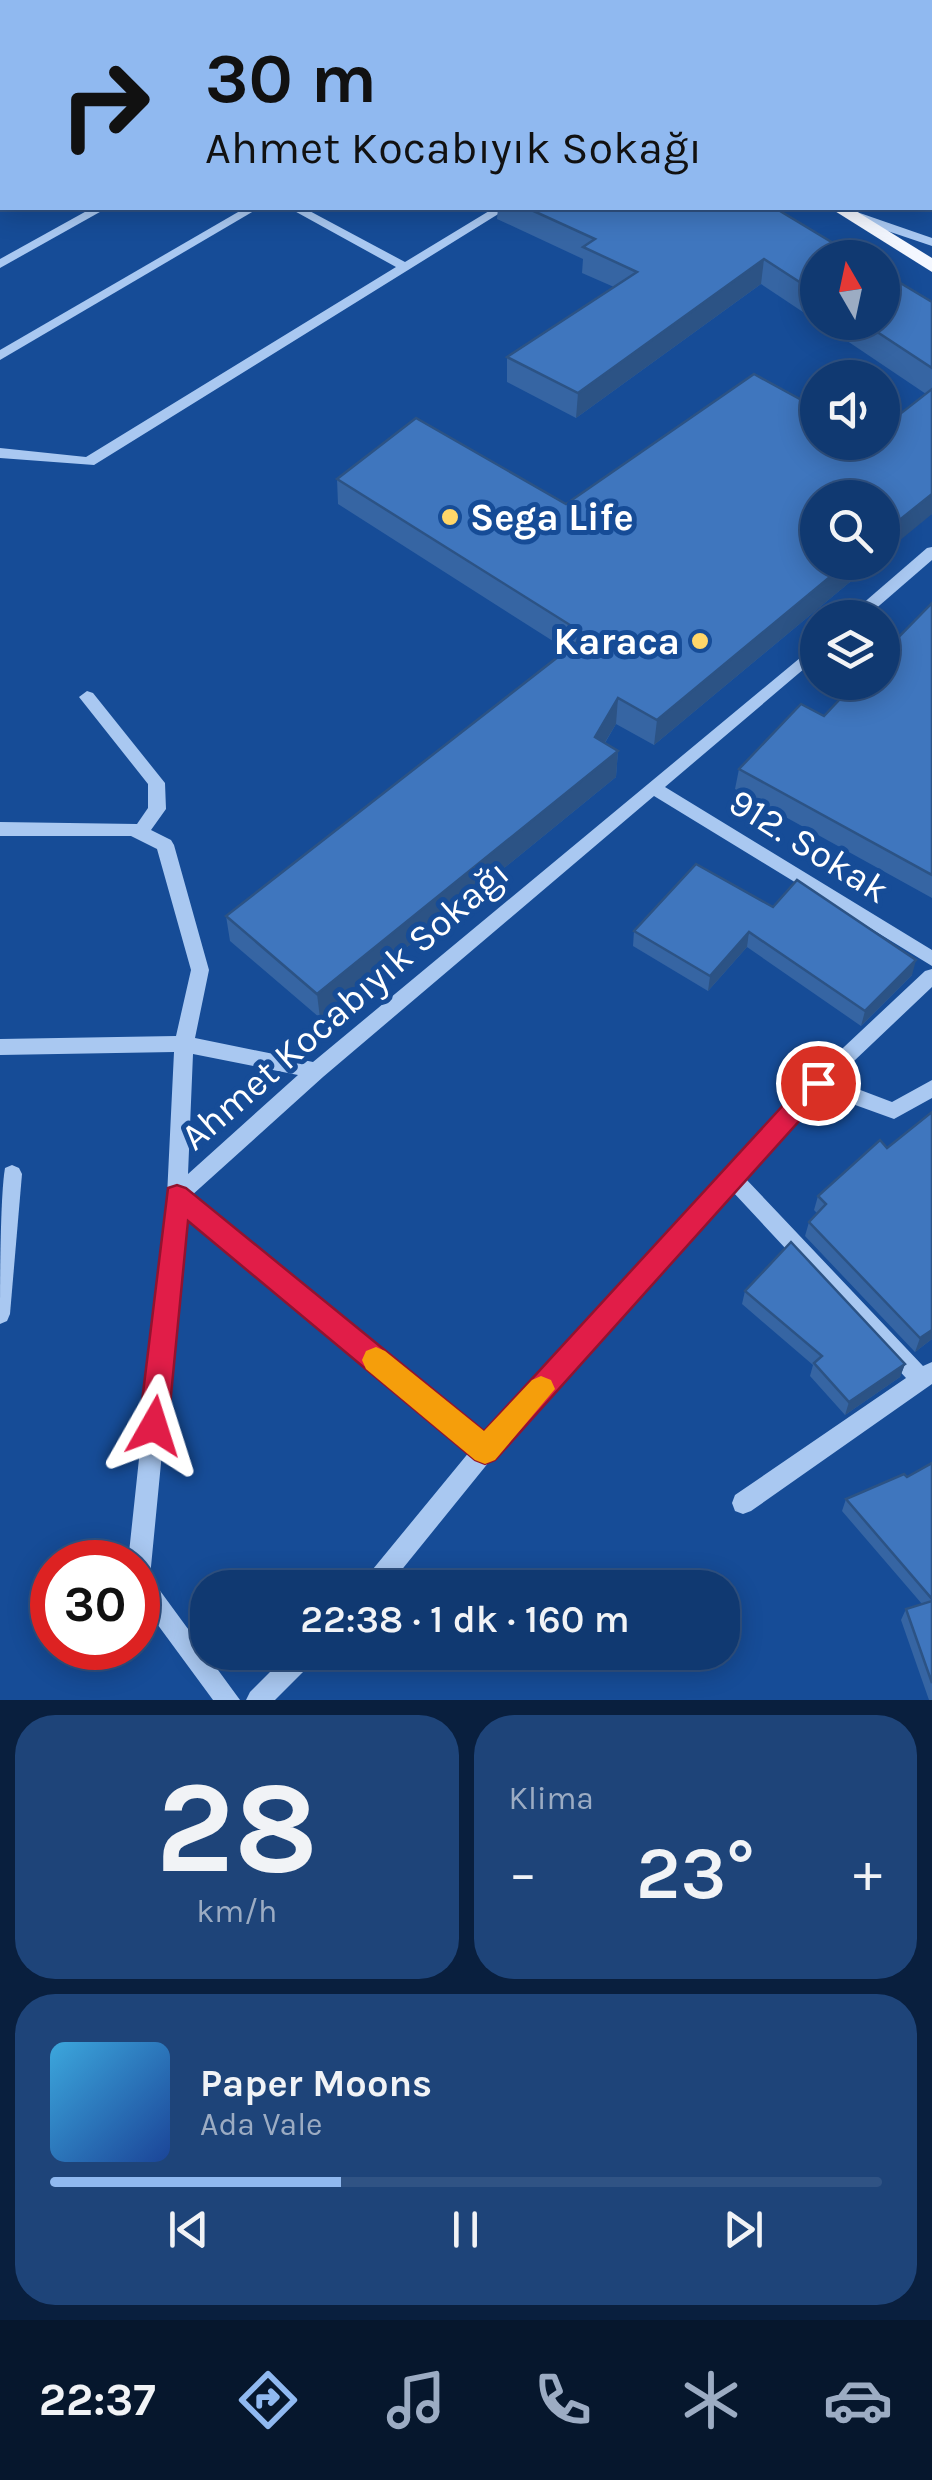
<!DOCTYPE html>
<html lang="tr">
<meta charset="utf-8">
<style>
:root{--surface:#103971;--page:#1e4479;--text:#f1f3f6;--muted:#9cacc3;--line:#305384;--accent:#90b9f0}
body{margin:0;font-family:Karla,sans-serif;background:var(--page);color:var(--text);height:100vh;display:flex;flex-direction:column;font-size:38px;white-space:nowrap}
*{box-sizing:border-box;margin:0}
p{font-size:32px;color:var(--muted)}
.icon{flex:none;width:55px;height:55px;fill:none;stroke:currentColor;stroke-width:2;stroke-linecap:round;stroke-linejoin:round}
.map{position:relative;height:1700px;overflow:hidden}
.drawer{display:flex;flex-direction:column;gap:15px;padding:15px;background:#091f3e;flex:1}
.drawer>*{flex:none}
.guide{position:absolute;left:0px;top:0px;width:932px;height:210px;box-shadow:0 5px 25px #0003,0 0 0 2px var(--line);background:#90b9f0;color:#111;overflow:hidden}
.needle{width:65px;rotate:351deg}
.buttons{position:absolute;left:800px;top:240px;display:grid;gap:20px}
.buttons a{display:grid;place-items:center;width:100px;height:100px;border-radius:50%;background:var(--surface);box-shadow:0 5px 25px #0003,0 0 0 2px var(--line);font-size:50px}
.speed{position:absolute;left:30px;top:1540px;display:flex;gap:20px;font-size:50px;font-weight:700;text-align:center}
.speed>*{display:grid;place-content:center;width:130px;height:130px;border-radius:50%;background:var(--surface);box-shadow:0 5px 25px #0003,0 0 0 2px var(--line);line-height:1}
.speed .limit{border:15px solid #d22;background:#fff;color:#111}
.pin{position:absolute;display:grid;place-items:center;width:85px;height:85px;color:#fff;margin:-42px;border:5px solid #fff;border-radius:50%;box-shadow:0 2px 10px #0007}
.me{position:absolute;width:110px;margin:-55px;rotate:6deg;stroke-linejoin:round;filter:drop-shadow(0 0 8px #0008)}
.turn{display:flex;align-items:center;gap:35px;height:210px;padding:0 40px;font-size:45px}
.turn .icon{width:130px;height:130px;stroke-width:2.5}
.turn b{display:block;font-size:70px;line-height:85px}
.big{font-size:75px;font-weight:600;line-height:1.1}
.drawer .tile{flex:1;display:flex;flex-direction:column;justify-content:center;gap:15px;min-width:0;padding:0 35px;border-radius:40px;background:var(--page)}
.drawer .dial{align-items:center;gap:0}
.dial b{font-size:130px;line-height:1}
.song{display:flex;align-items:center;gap:30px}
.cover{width:120px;height:120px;border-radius:15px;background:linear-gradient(135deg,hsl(200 70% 55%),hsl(220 70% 35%))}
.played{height:10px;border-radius:5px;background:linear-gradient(90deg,var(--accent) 35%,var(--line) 35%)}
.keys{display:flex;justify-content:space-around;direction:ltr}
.heat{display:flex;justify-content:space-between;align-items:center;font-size:55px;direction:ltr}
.drawer .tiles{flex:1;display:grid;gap:15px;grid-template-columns:1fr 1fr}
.tile:last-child{grid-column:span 2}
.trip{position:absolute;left:190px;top:1570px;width:550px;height:100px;border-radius:40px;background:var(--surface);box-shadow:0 5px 25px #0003,0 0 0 2px var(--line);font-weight:600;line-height:100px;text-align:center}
.dock{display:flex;height:160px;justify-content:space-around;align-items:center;background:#06172d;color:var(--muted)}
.dock .icon{width:70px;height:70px}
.dock .current{color:var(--accent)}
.dock b{font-size:45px;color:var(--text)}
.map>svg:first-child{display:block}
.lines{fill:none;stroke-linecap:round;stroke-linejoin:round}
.minor{fill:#a9c8f1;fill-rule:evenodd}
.major{fill:#f3f7ff;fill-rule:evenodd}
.wall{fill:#3665a3}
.shaded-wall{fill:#2c5385}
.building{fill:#3f76be;stroke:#2c5385;stroke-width:2.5}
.route{fill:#e11d48;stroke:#92132f;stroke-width:2.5}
.slow{fill:#f59e0b}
.poi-dot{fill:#ffd669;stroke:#164c97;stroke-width:4}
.labels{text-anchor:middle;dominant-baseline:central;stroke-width:10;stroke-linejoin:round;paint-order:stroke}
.poi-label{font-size:38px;font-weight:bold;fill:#fff;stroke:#164c97;text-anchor:start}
.street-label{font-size:38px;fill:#fff;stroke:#164c97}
</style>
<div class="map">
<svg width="932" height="1700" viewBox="0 0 932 1700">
<rect width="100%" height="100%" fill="#164c97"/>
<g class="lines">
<g class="minor">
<path d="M836 0H856L854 2H835Z"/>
<rect x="930" y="8" width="2" height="9"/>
<path d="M2 121V130L0 131V122Z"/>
<path d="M92 208H107L0 268V259Z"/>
<path d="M245 208H259L0 360V350Z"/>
<path d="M289 208H304L405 262 494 208H508L94 465 0 458V448L86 457 396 267Z"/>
<path d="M854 211 932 238V246L849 218V212Z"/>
<path d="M932 547V560L865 618H846L927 548Z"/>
<path d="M818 643V657L665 787 932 950V966L654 796 323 1077 191 1196 484 1435 812 1077 925 971 932 969V987L834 1080 892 1102 932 1080V1098L894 1119 822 1093 745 1178 923 1366 932 1362V1384L751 1511 743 1514 735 1511 732 1503 735 1495 906 1378 733 1192 493 1457 387 1588H361L364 1580 470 1451 185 1215 150 1577 240 1700H213L138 1598V1562H128L167 1196 174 1052 0 1055V1039L176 1036 191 970 157 849 131 836H0V822L137 824 148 808V784L79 697 87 691 93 693 165 783 166 809 151 830 171 840 174 845 209 970 195 1038 313 1062ZM193 1054 298 1075 188 1174Z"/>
<path d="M12 1165 19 1168 22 1174 10 1314 7 1321 0 1324C0 1287 0 1197 5 1168Z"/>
<path d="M290 1652H318L315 1660 275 1700H246L250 1692Z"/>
</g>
<g class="major">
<path d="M499 0H518L519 2H501Z"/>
<path d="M830 208H851L932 258V272Z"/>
</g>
</g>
<g class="wall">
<path d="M932 25V147L930 146V26Z"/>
<path d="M498 208H775L818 258V322L761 284 576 418 507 382V357L614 287 582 273 583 259 497 219Z"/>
<path d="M932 302V514L818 562H874L654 745 616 724 605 743 618 751 616 777 320 1018 230 941 226 916 567 650 338 504 337 479 566 504 818 442H882L926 394 819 322H882Z"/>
<path d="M932 603V898L735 789 739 769 824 716Z"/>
<path d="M773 907 912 975 861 1026 747 947 708 991 633 946 634 931Z"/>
<path d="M818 1196 932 1339 915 1352 805 1236 809 1222 817 1213 814 1210Z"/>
<path d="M745 1291 905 1364 900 1377 845 1415 810 1376 813 1365 742 1304Z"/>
<path d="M932 1463V1700H929L901 1620 906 1609 922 1604 842 1511 846 1499 907 1477Z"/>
</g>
<g class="shaded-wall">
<path d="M764 259 761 284 576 418 578 393Z"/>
<path d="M932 494V514L882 555V534Z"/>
<path d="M848 562H874L654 745 657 720Z"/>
<path d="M618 698 616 724 593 762 595 737Z"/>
<path d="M618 751 616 777 320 1018 317 994Z"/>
<path d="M749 932 747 947 708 991 710 976Z"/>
<path d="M916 960 912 975 861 1026 865 1011Z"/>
<path d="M932 1330V1339L915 1352 920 1338Z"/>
<path d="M905 1364 900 1377 845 1415 849 1402Z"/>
</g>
<g class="building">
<path d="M800 0H816L819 2H792Z"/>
<path d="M932 25V117L930 116V26Z"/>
<path d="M527 208H775L858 258H818V294L764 259 578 393 507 357 637 272 583 247 595 239Z"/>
<path d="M882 272 932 302V368L862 322H882Z"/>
<path d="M754 374 818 409V442H882V428L932 389V494L882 534V498H818V562H848L657 720 618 698 595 737 618 751 317 994 226 916 586 635 337 479 416 418 566 504Z"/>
<path d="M932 603V875L739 769 801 704 824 716 856 682H882V654Z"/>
<path d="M696 864 773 907 797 880 916 960 865 1011 749 932 710 976 634 931Z"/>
<path d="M932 1112V1330L920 1338 809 1222 826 1204 818 1196 880 1140 887 1148Z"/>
<path d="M791 1242 905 1364 849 1402 814 1363 822 1356 745 1291Z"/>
<path d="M932 1463V1599L846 1499 904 1474 907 1477Z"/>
<path d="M932 1601V1683L906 1609Z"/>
</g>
<path class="route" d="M818 1073 827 1076 831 1083 827 1090 495 1460 485 1464 475 1460 188 1221 168 1426 163 1436 154 1440 144 1436 139 1426 168 1188 177 1185 186 1188 484 1431 810 1076Z"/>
<path class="slow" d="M376 1347 385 1351 484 1431 532 1380 541 1376 551 1380 555 1389 495 1460 485 1464 475 1460 366 1369 362 1360 366 1351Z"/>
<g class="poi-dot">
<circle cx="450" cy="517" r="10"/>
<circle cx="700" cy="641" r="10"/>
</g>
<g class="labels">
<g class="poi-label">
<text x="470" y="517">Sega Life</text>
<text x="680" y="641" text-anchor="end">Karaca</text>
</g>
<g class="street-label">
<text transform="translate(809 846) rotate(32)">912. Sokak</text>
<text transform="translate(345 1005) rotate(-41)">Ahmet Kocabıyık Sokağı</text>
</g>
</g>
</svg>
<div class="buttons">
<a><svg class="needle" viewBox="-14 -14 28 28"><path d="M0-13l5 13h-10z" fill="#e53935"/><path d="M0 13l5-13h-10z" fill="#9cacc3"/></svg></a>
<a><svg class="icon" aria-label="sound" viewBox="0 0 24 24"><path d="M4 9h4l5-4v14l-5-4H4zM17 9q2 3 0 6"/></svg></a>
<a><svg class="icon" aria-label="search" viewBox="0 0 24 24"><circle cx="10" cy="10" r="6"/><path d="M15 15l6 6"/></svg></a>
<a><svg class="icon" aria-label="layers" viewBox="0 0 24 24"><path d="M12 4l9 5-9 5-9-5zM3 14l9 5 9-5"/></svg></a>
</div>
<div class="speed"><div class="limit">30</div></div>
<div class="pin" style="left:818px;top:1083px;background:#d93025"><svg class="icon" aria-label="arrive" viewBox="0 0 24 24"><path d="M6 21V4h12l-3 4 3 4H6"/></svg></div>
<svg class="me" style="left:154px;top:1426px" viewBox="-20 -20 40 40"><path d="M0-17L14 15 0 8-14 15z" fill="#e11d48" stroke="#fff" stroke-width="4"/></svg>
<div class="trip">22:38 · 1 dk · 160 m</div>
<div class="guide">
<div class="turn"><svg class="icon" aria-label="right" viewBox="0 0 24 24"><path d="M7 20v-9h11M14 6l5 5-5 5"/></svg><div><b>30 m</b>Ahmet Kocabıyık Sokağı</div></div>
</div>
</div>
<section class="drawer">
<div class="tiles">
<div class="tile dial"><b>28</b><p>km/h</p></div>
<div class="tile"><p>Klima</p>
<div class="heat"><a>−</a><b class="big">23°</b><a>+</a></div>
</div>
<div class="tile">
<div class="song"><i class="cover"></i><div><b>Paper Moons</b><p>Ada Vale</p></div></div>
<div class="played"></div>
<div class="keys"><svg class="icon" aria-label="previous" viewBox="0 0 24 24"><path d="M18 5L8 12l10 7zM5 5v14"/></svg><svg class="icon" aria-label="pause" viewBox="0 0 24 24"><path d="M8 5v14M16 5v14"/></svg><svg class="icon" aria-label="next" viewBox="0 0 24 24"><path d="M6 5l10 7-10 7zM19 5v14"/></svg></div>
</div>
</div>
</section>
<nav class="dock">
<b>22:37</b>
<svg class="icon current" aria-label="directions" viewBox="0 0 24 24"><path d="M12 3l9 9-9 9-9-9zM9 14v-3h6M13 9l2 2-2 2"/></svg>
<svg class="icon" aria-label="music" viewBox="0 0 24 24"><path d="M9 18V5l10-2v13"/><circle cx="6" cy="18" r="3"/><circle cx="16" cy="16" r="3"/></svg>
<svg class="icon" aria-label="phone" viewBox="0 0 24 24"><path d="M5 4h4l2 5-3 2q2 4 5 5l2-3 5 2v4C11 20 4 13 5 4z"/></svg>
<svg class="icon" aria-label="climate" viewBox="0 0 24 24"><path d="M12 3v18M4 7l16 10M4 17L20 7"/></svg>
<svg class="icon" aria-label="car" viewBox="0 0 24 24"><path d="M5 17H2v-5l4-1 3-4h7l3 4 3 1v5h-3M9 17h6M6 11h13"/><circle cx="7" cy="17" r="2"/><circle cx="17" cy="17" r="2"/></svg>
</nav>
